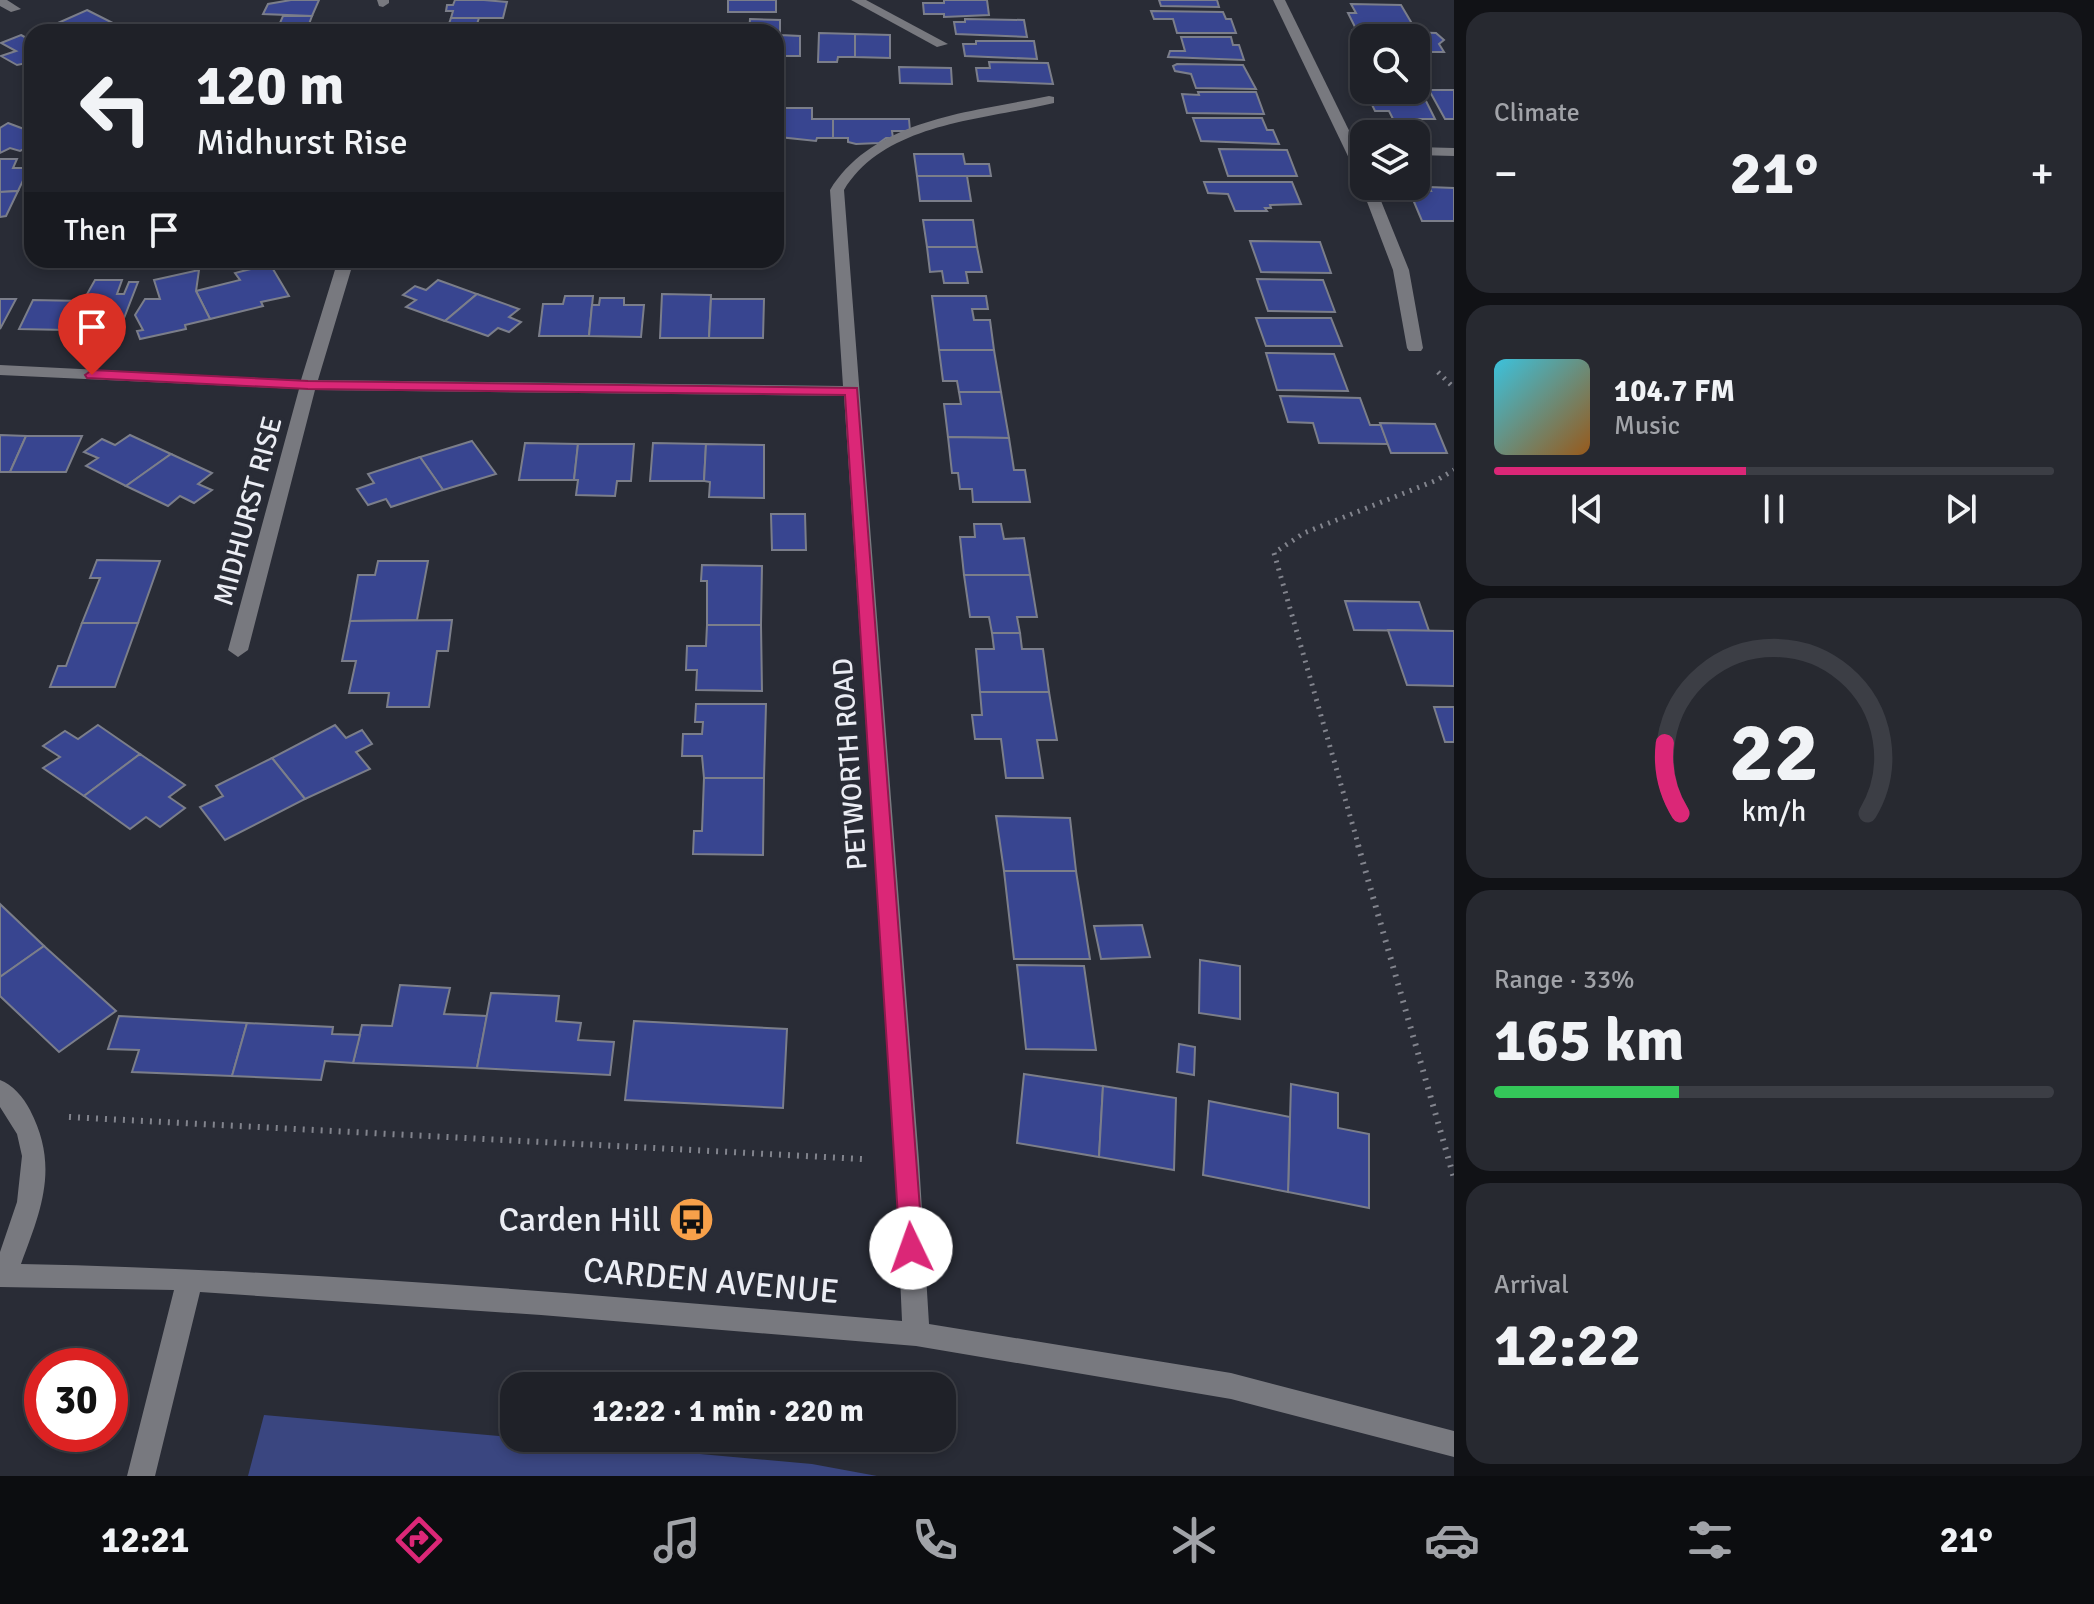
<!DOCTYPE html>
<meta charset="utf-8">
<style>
:root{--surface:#1f2128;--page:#272930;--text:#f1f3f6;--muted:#a1a3a8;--line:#3c3e45;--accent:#db2777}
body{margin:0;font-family:Signika,sans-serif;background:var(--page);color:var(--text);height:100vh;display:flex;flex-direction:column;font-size:30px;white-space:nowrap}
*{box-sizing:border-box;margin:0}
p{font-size:26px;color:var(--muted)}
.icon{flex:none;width:44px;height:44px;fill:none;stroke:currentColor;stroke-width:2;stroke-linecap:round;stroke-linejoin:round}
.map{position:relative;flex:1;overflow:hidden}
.details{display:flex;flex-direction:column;gap:12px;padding:12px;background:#111216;width:640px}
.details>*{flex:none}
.guide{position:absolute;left:24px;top:24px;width:760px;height:244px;border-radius:24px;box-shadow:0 4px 12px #0003,0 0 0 2px var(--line);background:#1f2128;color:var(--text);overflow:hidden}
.controls{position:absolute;left:1350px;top:24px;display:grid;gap:16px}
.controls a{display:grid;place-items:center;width:80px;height:80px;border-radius:16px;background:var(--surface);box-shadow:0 4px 12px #0003,0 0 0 2px var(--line);font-size:40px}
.speed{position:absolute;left:24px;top:1348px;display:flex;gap:16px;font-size:40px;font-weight:700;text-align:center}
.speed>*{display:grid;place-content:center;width:104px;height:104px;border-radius:50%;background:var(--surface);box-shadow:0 4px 12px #0003,0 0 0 2px var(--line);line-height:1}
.speed .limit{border:12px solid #d22;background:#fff;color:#111}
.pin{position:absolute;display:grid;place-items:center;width:68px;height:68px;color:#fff;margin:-82px -34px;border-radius:50% 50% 50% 0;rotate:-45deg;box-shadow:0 0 8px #0007}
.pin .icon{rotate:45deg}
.me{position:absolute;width:88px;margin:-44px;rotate:357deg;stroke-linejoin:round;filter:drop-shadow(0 0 6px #0008)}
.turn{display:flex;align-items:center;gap:28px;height:168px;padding:0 40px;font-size:36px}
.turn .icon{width:104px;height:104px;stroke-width:2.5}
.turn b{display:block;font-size:56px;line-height:68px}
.then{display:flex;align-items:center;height:76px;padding:0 40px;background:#0003;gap:16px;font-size:30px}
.big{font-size:60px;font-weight:800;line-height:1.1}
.details .widget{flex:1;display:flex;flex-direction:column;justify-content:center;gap:12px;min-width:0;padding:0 28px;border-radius:24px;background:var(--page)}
.details .dial{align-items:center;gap:0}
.dial svg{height:208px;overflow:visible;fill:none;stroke:var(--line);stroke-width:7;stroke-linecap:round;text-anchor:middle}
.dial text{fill:var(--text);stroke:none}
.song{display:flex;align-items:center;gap:24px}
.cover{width:96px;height:96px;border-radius:12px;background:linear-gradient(135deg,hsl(190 70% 55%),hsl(30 70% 35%))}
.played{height:8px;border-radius:4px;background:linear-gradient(90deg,var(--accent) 45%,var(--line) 45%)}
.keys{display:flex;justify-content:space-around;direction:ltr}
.heat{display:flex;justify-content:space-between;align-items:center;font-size:44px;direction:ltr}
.charge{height:12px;border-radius:6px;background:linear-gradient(90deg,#34c759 33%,var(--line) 0)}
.trip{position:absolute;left:500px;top:1372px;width:456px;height:80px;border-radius:24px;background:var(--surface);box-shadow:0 4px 12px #0003,0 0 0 2px var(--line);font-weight:800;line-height:80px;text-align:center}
.menu{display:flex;height:128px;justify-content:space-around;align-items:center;background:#0c0d10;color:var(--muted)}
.menu .icon{width:56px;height:56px}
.menu .current{color:var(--accent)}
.menu b{font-size:36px;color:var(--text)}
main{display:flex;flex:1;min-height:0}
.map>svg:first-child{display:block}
.green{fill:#3a4680}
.building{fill:#384590;stroke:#7b7e8a;stroke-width:2}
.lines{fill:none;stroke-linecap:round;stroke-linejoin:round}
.path-far1{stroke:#82848d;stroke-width:5;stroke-dasharray:2 6;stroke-linecap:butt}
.path{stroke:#82848d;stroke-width:6;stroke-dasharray:2 7;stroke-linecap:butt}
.minor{fill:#78797f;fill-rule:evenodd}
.route{fill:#db2777;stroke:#8e194d;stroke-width:2}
.labels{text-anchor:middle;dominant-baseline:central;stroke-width:8;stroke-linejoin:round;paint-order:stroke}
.street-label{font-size:28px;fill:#ebedf4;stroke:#292c36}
.near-poi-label{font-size:34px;fill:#ebedf4;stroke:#292c36;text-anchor:end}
.near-street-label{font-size:34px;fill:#ebedf4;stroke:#292c36}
</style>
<main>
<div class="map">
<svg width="1454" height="1476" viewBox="0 0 1454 1476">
<rect width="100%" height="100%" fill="#292c36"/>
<path class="green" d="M264 1415 812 1464 877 1476H248Z"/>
<g class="building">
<path d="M291 0H319L312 16 263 14 268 4Z"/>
<path d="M455 0H484L507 2 503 18H451L453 11H446L447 5H453Z"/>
<rect x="728" y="0" width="48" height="12"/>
<path d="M944 0H987L989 15 944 17V14H924L923 3H944Z"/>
<path d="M1159 0H1217L1219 7 1161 6Z"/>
<path d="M1351 4 1401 5 1414 27H1355L1348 13H1356Z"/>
<path d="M87 10 125 29 117 32H55L66 28 58 23Z"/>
<path d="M1151 11 1223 12 1226 19H1231L1236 33H1177L1173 19H1154Z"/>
<path d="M283 16H312L306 32H270L274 23H280Z"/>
<path d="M451 18H479L477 24H495L493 32H446Z"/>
<path d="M750 19 780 20V35L800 36V56H776V32H749Z"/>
<path d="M965 19 1024 20 1027 37 956 34 954 22H965Z"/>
<path d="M1353 30 1436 33 1444 40 1439 44 1444 52H1416V38H1364V50Z"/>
<path d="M819 33 855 34V57H838L837 62H818Z"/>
<path d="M855 34 890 35V58L855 57Z"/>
<path d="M21 35 32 41V62L17 65 1 56 16 51 1 43Z"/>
<path d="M1181 37H1231L1233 45H1239L1244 60 1168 57 1170 51H1185Z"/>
<path d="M976 41H1034L1037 59 965 56 963 44H976Z"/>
<path d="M989 62 1048 63 1053 84 978 81 976 68H990Z"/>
<path d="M1177 64 1243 65 1256 89 1196 88 1191 74 1175 71 1173 66Z"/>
<path d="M899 67 951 68 952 84 900 83Z"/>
<path d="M1416 87H1419L1435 119H1393L1389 111H1375L1365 90H1416Z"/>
<path d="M1429 90H1454V119H1445Z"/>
<path d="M1198 92H1256L1264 114 1187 113 1182 94 1199 95Z"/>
<path d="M776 108H812V119H833V138H817L816 141 779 137Z"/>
<path d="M1193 118H1262L1267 130H1273L1279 144 1201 141Z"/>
<path d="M833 119H909L910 131H892L893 138H886L879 143 856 144 848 142V138H833Z"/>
<path d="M8 123 32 132V136L26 139 32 141V145L20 151 10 148 0 153V128Z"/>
<path d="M1219 149 1287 150 1297 176H1228Z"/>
<path d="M914 154H963L965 164H989L991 176H917Z"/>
<path d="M0 159H17L13 168H29L18 191 0 192Z"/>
<path d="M917 176H967L971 201H920Z"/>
<path d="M1204 182H1292L1301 204 1270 205 1271 208H1265L1267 211H1235L1228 194 1208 193Z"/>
<path d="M1429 187 1454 188V221H1422L1409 190 1431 191Z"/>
<path d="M18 191 6 216 0 217V192Z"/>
<path d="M923 220H973L977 247H927Z"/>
<path d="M1250 241 1320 242 1331 273 1261 272Z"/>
<path d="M927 247H977L982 272H966L968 283H944L942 271 930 272Z"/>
<path d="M270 264 289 296 261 302 263 306 210 319 196 291 240 280 235 273Z"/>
<path d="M199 270 196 291 210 319 185 325 186 329 140 339 137 331 143 330 135 315 145 299H160L154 280Z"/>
<path d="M1257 279 1323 280 1335 312 1268 311Z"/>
<path d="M95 280H122L117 294H124L129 282H138L119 331 67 330Z"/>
<path d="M438 280 477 294 445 321 406 307 416 300 403 295 415 286 426 290Z"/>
<path d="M477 294 519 309 509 317 521 322 509 332 498 328 488 336 445 321Z"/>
<path d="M662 294 711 295 709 338H660Z"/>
<path d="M565 296H593L589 336H539L543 304H563Z"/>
<path d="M932 296H986L988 309H972L974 320H990L994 350H939Z"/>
<path d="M600 298H624V305H644L641 337 589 336 592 305H599Z"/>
<path d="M0 299H16L0 329Z"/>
<path d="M711 299H764L763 338H709Z"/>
<path d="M33 300 82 301 67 330 19 329Z"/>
<path d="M1256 318H1331L1342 346H1266Z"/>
<path d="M939 350H994L1001 392H959L957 381H943Z"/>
<path d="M1266 353 1334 354 1348 391 1277 390Z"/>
<path d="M959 392H1001L1009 438 948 437 944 404H961Z"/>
<path d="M1280 396 1360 398 1370 425H1381L1388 444 1319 443 1313 423 1288 422Z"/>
<path d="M1380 423 1435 424 1447 453H1391Z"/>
<path d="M0 435 26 436 10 472H0Z"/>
<path d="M130 435 171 454 126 486 86 466 98 458 84 452 102 439 115 445Z"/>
<path d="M26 436H82L66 472H10Z"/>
<path d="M948 437 1009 438 1014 470H1025L1030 502H973L972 489H960L958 473H952Z"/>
<path d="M472 441 496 474 443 490 420 457Z"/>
<path d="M525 443 578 444 574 480H519Z"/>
<path d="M653 443 706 444 704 481H650Z"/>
<path d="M578 444H634L631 481H617L615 496 576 495 578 480H574Z"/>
<path d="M706 444 764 445V498L709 497 710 482 704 481Z"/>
<path d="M171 454 212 473 198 484 212 490 194 503 180 496 168 506 126 486Z"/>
<path d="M420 457 443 490 391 507 386 499 368 505 357 489 374 483 368 474Z"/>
<path d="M771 514H805L806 550H772Z"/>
<path d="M974 524H1001L1004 539 1024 538 1030 575H964L960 537H975Z"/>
<path d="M97 560 160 561 138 623H82L100 578H90Z"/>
<path d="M378 561H428L417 620 350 621 358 575H375Z"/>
<path d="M702 565 762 566 761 625H707V581H701Z"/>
<path d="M964 575H1030L1037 617H1017L1020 633H992L989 617H970Z"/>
<path d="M1345 601 1419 602 1429 631 1354 630Z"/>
<path d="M452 620 448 651H437L429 707H387L389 693H349L356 661H342L350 621Z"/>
<path d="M82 623H138L115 687H50L58 666H66Z"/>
<path d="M707 625H761L762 691 696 690 697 670H686L687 646H706Z"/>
<path d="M1388 630 1454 631V686L1407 685Z"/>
<path d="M992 633H1020L1022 649H1043L1049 692H980L976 649H994Z"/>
<path d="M980 692H1049L1057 740H1037L1043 778H1006L1001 739H975L972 715H982Z"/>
<path d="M696 704H766L764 778H704L702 756H682L683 734H702L703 722H695Z"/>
<path d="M1434 707H1454V742H1445Z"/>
<path d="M98 725 140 754 84 796 43 768 60 757 43 746 65 731 78 739Z"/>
<path d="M335 725 346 738 362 730 372 744 356 752 370 769 305 799 272 758Z"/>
<path d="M140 754 185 785 169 797 185 808 160 827 146 817 130 829 84 796Z"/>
<path d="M272 758 305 799 225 840 200 807 223 796 216 786Z"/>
<path d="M704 778H764L763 855 693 854 694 831H702Z"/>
<path d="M996 816 1070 818 1076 871H1004Z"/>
<path d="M1004 871H1076L1090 959H1014Z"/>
<path d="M0 904 44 946 0 977Z"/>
<path d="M1142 925 1150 957 1101 959 1094 926Z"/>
<path d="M44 946 116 1011 59 1052 0 996V977Z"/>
<path d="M1200 960 1240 966V1019L1199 1013Z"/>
<path d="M1017 965 1084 966 1096 1050 1026 1049Z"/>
<path d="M400 985 450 988 444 1014 487 1016 477 1068 353 1063 362 1025 392 1026Z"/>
<path d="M491 993 559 996 556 1021 581 1023 578 1040 614 1042 610 1075 477 1068Z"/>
<path d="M119 1016 247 1023 232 1076 132 1072 139 1050 108 1049Z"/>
<path d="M634 1021 787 1029 783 1108 625 1100Z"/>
<path d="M247 1023 333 1027 332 1034 360 1035 353 1063 325 1061 321 1080 232 1076Z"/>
<path d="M1179 1044 1195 1047 1194 1075 1177 1072Z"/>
<path d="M1024 1074 1103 1086 1099 1157 1017 1143Z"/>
<path d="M1291 1084 1338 1093V1128L1369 1134V1208L1288 1192Z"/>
<path d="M1103 1086 1176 1098 1174 1170 1099 1157Z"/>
<path d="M1209 1101 1290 1117 1288 1192 1203 1175Z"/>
</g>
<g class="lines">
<g class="path-far1">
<path d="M1438 372 1454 388"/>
<path d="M1359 847 1274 553 1304 533 1437 480 1454 470"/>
</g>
<g class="path">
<path d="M1358 845 1454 1178"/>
<path d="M69 1117 862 1159"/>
</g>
<g class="minor">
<path d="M0 0H7L21 9 11 12 0 6Z"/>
<path d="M377 0H389V3L383 7 379 6Z"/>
<path d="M851 0H866L948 44 937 47Z"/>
<path d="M1273 0H1285L1364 161V179L1357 175Z"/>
<path d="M1049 96 1054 97V103C984 120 885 122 844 190L919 1161 929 1324 1231 1373 1454 1431V1457L1231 1399 916 1346 541 1315 200 1292 155 1476H127L174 1290 0 1287V1252L17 1202 22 1156 17 1134 0 1107V1080C12 1084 24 1098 30 1110 59 1166 42 1208 21 1264 315 1270 609 1296 902 1321L895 1161 844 396 315 390 248 650 238 657 228 650 299 389 0 375V365L301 380 338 260H354L318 380 843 386 830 190C874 118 973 112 1049 96Z"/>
<path d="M1416 147 1454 148V156L1416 155Z"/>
<path d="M1363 183 1364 186H1375L1409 270 1423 348 1421 351H1409L1407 348 1393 270 1361 186Z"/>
</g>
</g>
<path class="route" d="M92 370 308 381 857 388 923 1248 919 1255 911 1258 903 1255 900 1248 845 395 308 389 87 378 85 375Z"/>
<defs>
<symbol id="bus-disc" viewBox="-11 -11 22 22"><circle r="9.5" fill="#f8a14a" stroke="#292c36"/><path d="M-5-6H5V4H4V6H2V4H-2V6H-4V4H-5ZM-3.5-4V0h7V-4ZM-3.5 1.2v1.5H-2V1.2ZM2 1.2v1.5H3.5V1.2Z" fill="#111"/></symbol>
</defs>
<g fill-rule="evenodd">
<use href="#bus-disc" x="666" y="1194" width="51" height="51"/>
</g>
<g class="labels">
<g class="street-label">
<text transform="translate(248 511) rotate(-75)">MIDHURST RISE</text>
<text transform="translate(850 764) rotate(-94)">PETWORTH ROAD</text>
</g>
<g class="near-poi-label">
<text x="661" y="1220">Carden Hill</text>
</g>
<g class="near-street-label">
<text transform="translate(711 1281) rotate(5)">CARDEN AVENUE</text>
</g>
</g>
</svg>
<div class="controls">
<a><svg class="icon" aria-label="search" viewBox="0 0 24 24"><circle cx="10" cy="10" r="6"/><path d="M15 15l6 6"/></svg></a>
<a><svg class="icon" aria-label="layers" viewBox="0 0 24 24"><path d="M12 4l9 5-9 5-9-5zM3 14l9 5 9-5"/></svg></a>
</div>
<div class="speed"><div class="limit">30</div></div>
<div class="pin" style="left:92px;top:375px;background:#d93025"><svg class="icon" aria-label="arrive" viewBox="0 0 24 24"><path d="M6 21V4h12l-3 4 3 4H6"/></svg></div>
<svg class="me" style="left:911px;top:1248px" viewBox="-20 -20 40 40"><circle r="19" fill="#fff"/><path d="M0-13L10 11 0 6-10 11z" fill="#db2777"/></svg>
<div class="trip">12:22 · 1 min · 220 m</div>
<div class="guide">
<div class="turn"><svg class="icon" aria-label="left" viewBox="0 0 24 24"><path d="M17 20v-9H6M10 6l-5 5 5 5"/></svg><div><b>120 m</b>Midhurst Rise</div></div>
<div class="then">Then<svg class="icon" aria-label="arrive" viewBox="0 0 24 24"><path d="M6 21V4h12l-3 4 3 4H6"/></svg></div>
</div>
</div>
<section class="details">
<div class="widget"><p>Climate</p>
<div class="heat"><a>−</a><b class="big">21°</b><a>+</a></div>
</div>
<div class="widget">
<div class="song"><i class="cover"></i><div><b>104.7 FM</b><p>Music</p></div></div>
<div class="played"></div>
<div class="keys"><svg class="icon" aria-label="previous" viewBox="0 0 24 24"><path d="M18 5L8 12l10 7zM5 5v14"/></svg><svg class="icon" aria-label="pause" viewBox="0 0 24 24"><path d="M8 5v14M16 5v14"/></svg><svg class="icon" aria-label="next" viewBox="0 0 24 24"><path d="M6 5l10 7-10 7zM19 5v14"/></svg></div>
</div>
<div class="widget dial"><svg viewBox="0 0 100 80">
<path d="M14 69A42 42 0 1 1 86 69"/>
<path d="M14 69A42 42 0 0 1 8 42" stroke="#db2777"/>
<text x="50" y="56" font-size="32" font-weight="700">22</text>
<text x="50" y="72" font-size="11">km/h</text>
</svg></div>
<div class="widget"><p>Range · 33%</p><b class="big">165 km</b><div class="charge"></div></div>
<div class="widget"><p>Arrival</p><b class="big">12:22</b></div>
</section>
</main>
<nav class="menu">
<b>12:21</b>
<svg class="icon current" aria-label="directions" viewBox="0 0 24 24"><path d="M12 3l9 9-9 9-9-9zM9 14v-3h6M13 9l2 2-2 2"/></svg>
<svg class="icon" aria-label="music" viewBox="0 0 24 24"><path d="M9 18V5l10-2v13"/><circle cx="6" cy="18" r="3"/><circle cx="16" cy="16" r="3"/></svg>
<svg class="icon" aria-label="phone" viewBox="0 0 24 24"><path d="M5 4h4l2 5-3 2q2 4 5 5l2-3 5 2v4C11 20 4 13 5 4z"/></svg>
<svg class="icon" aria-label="climate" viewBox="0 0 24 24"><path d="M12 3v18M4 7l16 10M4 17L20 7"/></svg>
<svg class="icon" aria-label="car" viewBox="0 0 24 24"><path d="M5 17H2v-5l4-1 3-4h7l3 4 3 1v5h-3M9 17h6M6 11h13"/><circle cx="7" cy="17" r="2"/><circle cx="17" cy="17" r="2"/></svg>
<svg class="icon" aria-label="filters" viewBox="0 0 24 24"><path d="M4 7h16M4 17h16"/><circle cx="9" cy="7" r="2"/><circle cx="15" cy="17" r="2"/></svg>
<b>21°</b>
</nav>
